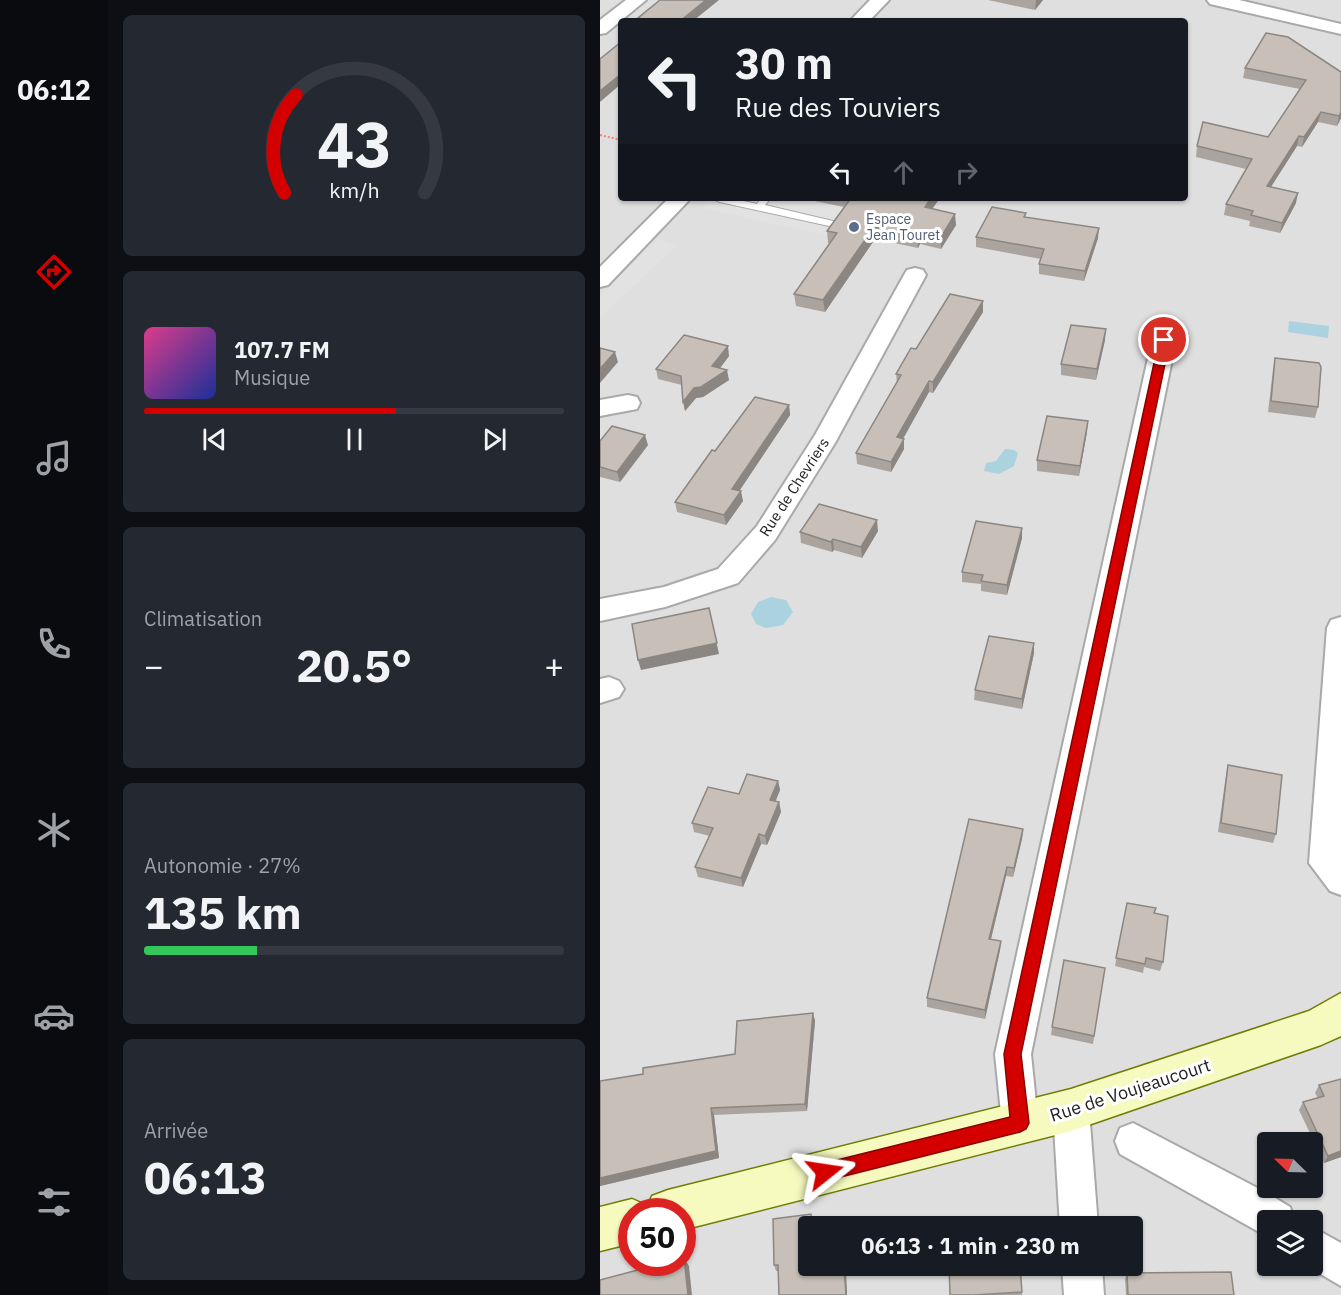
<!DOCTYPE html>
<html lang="fr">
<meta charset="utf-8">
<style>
:root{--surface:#171b24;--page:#242831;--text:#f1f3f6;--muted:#9ea1a6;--line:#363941;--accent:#d40000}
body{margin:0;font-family:"IBM Plex Sans",sans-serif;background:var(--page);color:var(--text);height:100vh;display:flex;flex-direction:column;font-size:22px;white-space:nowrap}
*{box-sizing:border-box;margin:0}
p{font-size:20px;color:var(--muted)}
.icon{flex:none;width:33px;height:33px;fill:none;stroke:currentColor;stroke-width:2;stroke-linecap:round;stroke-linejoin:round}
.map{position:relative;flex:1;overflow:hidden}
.details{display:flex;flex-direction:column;gap:15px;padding:15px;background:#0d0f14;width:492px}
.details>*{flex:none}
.hud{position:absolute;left:18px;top:18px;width:570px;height:183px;border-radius:6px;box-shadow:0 2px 4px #0004;background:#171b24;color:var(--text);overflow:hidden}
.needle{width:39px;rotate:293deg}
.controls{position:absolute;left:657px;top:1132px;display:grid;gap:12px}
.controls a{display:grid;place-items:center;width:66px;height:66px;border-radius:6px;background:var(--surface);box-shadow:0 2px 4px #0004;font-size:30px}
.speed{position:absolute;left:18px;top:1198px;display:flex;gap:12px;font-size:30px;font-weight:700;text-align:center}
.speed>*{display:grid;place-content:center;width:78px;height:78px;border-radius:50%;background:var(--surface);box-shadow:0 2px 4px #0004;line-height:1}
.speed .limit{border:9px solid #d22;background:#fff;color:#111}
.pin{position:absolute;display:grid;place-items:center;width:51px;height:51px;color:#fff;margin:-26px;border:3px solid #fff;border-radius:50%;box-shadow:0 2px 6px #0007}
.me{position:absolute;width:66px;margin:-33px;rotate:75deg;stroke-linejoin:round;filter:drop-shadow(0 0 4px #0008)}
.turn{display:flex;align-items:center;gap:21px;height:126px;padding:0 18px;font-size:27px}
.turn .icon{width:78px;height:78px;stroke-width:2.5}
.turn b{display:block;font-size:42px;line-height:51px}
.lanes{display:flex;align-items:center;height:57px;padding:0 18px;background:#0003;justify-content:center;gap:30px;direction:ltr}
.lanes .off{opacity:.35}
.big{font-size:45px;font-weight:700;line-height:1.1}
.details .widget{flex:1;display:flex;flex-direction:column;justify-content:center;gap:9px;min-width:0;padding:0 21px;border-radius:9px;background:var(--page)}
.details .dial{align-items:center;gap:0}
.dial svg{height:156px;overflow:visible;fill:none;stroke:var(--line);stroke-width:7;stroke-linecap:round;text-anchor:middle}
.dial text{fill:var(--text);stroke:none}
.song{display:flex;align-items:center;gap:18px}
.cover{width:72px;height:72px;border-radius:9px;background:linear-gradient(135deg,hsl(330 70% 55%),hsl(230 70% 35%))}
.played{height:6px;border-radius:3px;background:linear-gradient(90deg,var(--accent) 60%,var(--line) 60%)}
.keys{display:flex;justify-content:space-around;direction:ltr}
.heat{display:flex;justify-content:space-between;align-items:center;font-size:33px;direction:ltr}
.charge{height:9px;border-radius:4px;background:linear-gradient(90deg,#34c759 27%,var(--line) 0)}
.trip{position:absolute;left:198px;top:1216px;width:345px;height:60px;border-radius:6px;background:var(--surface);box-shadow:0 2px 4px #0004;font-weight:700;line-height:60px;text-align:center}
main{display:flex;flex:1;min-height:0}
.tabs{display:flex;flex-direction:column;width:108px;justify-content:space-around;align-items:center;background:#090b0e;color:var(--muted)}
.tabs .icon{width:42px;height:42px}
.tabs .current{color:var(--accent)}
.tabs b{font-size:27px;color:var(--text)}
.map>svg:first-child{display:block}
.residential{fill:#e0dfdf;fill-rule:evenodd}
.parking{fill:#e2e2e2}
.water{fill:#aad3df}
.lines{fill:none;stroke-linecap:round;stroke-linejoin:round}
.service-casing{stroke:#a9a9a9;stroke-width:2}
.minor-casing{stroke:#a9a9a9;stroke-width:4}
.secondary-casing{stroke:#707d05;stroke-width:3}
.path{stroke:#fa8072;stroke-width:2;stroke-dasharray:2 2;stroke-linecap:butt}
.service{fill:#fff;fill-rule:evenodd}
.minor{fill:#fff;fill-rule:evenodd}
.secondary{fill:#f7fabf;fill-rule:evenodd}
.wall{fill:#aba49e}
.shaded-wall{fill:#8b8681}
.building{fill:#c7bfb8;stroke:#8b8681;stroke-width:1.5}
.route{fill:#d40000;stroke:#8a0000;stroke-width:1.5}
.service-dot{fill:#5c6f8a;stroke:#fff;stroke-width:2}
.labels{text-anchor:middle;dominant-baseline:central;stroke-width:6;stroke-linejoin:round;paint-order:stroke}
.far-service-label{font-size:14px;fill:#4e5e75;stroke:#fff;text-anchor:start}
.street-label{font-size:15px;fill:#222;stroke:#fff}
.near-street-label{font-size:18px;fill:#222;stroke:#fff}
</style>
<main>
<nav class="tabs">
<b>06:12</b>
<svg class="icon current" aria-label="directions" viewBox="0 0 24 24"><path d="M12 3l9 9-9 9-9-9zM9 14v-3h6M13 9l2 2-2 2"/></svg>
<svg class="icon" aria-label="music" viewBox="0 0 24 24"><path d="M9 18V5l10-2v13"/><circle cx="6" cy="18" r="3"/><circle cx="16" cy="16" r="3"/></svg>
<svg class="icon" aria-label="phone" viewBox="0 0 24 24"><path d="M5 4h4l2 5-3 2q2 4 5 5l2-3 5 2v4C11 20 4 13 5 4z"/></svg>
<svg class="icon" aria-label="climate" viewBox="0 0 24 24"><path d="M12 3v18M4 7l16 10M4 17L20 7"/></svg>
<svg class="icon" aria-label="car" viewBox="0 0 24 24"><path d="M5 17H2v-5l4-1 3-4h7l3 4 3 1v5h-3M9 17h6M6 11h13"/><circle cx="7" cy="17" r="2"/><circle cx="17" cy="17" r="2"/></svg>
<svg class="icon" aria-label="filters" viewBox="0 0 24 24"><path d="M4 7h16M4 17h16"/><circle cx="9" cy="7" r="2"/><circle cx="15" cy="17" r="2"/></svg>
</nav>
<section class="details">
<div class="widget dial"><svg viewBox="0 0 100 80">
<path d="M14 69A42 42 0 1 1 86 69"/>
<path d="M14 69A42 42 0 0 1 20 19" stroke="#d40000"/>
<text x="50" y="56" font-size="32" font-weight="700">43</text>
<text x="50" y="72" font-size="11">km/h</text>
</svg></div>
<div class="widget">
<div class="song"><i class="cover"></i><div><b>107.7 FM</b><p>Musique</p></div></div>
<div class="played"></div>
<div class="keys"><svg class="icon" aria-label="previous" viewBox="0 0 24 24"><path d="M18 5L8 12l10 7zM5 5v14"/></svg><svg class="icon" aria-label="pause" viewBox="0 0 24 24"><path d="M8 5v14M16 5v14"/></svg><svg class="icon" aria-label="next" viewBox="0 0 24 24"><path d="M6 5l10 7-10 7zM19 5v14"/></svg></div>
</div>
<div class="widget"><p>Climatisation</p>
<div class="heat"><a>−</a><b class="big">20.5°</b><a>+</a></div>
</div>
<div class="widget"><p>Autonomie · 27%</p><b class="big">135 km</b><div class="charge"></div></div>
<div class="widget"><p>Arrivée</p><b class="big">06:13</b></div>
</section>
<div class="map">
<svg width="741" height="1295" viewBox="0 0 741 1295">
<rect width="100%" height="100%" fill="#f2efe9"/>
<path class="residential" d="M0 0H741V1295H0ZM21 21H585V198H21ZM668 1143H712V1188H668ZM32 1212H82V1263H32ZM668 1221H712V1266H668ZM208 1227H532V1266H208Z"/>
<g class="parking">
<path d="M111 198H200L253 209 233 237 102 208Z"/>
<path d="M58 239 77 245 0 318V295Z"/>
</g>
<g class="water">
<path d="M689 321 729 326 728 338 688 332Z"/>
<path d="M405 449 414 450 418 453 414 466 399 474 384 471 386 463 396 461Z"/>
<path d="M171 597 186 600 193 612 183 625 166 628 156 624 151 614 158 602Z"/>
</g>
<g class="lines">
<defs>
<path id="service" d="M116 198H130L157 204 161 198H171L165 205 233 221 234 223 229 226 120 202 117 201Z"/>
<g id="minor">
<path d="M26 0H46L6 33 0 34V20Z"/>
<path d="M270 0H289L269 21H250Z"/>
<path d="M607 0H639L741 24V34L610 4Z"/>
<path d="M69 198H91L8 285 0 287V267Z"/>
<path d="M315 268 323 270 326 275 235 443 175 540 138 583 65 607 0 621V599L64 587 118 569 157 526 215 435 304 275 307 270Z"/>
<path d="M564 333 572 335 576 340 431 1054 438 1123 433 1136 420 1141 407 1136 402 1123 395 1054 552 340 556 335Z"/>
<path d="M28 395 37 397 40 403 37 409 0 416V400Z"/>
<path d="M741 617V895L730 891 709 863 727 628 731 620Z"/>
<path d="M9 677 19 681 24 689 19 697 0 703V679Z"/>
<path d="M471 1092 484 1097 489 1110 498 1227H460L453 1110 458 1097Z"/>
<path d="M533 1123 667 1193 690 1207 695 1221H668V1237L520 1154 515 1141 520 1128Z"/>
<path d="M712 1227 741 1243V1286L707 1266H712Z"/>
<path d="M462 1266H502L504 1295H464Z"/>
</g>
<path id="secondary" d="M741 993V1036L721 1045 471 1131 82 1230V1212H32V1243L0 1251V1207L32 1199 48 1206 52 1196 68 1190 471 1089 709 1011Z"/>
</defs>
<use href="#service" class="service-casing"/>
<use href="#minor" class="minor-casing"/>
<use href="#secondary" class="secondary-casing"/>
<path class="path" d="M0 135 21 140"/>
<use href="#service" class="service"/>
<use href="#minor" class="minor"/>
<use href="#secondary" class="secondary"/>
</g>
<g class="wall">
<path d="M388 0H443L435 10Z"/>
<path d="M666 33 741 118 737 126 718 122 702 147 697 146 671 187 696 203 680 233 649 226 650 221 624 215 626 204 646 169 596 157 597 146 668 137 700 89 643 78 645 68Z"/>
<path d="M200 198H340L332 209 356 225 341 249 320 244 318 248 275 239 225 312 196 306 194 294 230 243H228L227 231 244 207Z"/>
<path d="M426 217 498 238 484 281 439 274V264L441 259 376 247V237Z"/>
<path d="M383 301V312L333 393 329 392 303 438 304 449 291 472 257 464 256 453 297 383 296 374 316 349Z"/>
<path d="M505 340 496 380 461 375V364Z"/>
<path d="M129 356 120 368 129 380 103 397 96 398 85 411 82 385 58 379 56 369Z"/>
<path d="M675 358 718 407 715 418 668 412 673 369Z"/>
<path d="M189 405 190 415 139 491 143 501 126 525 77 512 75 502 115 451Z"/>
<path d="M487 432 479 476 437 471V460Z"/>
<path d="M0 441 48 445 20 482 0 477Z"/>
<path d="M278 531 262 558 234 550 232 552 201 543 200 532Z"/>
<path d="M422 538 407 595 381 591V584L362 582V572Z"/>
<path d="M434 653 422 709 374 700 375 690Z"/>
<path d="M628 765 676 834 673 843 618 832 626 775Z"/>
<path d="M178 781 180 790 175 802H179L181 812 167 845 161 844 143 887 98 877 95 867 110 836 94 832 92 823 139 794Z"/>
<path d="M423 829 422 839 413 877 406 876 391 939 401 941 400 950 385 1019 327 1007V998Z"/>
<path d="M527 903 554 913 563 962 560 971 544 967 543 973 515 966Z"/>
<path d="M505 968 493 1044 451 1035 452 1027Z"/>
<path d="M213 1013 215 1021 207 1111 114 1115 119 1158 0 1186V1081L43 1074 135 1054Z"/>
<path d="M741 1079V1157L724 1163 699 1110 703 1102 718 1098 715 1093 719 1085Z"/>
<path d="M211 1214 213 1220 208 1266H215V1268L245 1266 247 1295H179L178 1271H176L174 1265Z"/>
<path d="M527 1273 634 1295H526L525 1279Z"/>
<path d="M422 1292V1295H350Z"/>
</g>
<g class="shaded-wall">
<path d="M106 0H119L93 21H80Z"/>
<path d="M436 0H443L435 10Z"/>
<path d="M21 74V84L0 102V91Z"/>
<path d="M721 112 718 122 702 147 704 137Z"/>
<path d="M741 112V118L737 126 739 116Z"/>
<path d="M699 136 697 146 665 196 667 186Z"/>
<path d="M698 193 696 203 680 233 682 223Z"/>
<path d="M331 198H340L325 219V207Z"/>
<path d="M355 214 356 225 341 249V237Z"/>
<path d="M274 227 275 239 225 312 223 300Z"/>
<path d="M499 228 498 238 484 281 485 271Z"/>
<path d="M319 232 320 244 318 248 317 236Z"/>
<path d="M383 301V312L333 393V382Z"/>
<path d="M506 329 505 340 496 380 497 369Z"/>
<path d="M128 346 129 356 114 376 112 366Z"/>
<path d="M15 352 18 362 0 383V369Z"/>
<path d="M127 370 129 380 103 397 96 398 85 411 83 402 94 388Z"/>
<path d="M329 381V392L298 448 297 437Z"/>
<path d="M189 405 190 415 134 499 132 489Z"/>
<path d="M488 421 487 432 479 476 480 466Z"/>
<path d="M45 435 48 445 20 482 17 472Z"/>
<path d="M304 439V449L291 472V462Z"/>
<path d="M141 491 143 501 126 525 124 515Z"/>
<path d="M277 520 278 531 262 558 261 547Z"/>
<path d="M422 528V538L407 595V585Z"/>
<path d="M233 539 234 550 232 552 231 542Z"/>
<path d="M109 608 119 654 41 670 38 660Z"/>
<path d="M434 643V653L422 709V699Z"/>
<path d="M178 781 180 790 172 810 170 800Z"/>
<path d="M179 802 181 812 167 845 165 836Z"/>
<path d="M423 829 422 839 413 877 414 868Z"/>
<path d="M159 834 161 844 143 887 141 878Z"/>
<path d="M407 867 406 876 389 947V939Z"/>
<path d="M401 941 400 950 385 1019V1010Z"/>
<path d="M213 1013 215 1021 207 1111 205 1104Z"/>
<path d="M111 1108 114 1115 119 1158 0 1186V1178Z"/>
<path d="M741 1151V1157L724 1163 728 1156Z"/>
<path d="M84 1258 89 1266 92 1295H88Z"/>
<path d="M245 1266 246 1269 247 1295H246Z"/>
</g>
<g class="building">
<path d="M60 0H106L80 21H49L38 18Z"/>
<path d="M666 33 688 37 741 72V112L739 116 721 112 704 137 699 136 667 186 698 193 682 223 651 215 653 211 626 204 652 159 597 146 603 122 668 137 706 80 645 68Z"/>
<path d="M21 42V74L0 91V59Z"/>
<path d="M251 198H331L325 207 355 214 341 237 319 232 317 236 274 227 223 300 194 294 237 233 227 231Z"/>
<path d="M392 207 426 213 424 217 499 228 485 271 439 264 444 249 376 237Z"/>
<path d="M350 294 383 301 333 382 329 381 297 437 304 439 291 462 256 453 301 375 296 374 311 348 316 349Z"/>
<path d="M471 325 506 329 497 369 461 364Z"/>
<path d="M84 335 128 346 112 366 127 370 101 387 94 388 83 402 81 376 56 369Z"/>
<path d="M0 348 15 352 0 369Z"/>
<path d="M675 358 719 363 721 367 718 407 671 401Z"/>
<path d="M155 397 189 405 132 489 141 491 124 515 75 502 112 450 115 451Z"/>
<path d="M447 416 488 421 480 466 437 460Z"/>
<path d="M12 426 45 435 17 472 0 467V441Z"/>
<path d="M219 504 277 520 261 547 233 539 231 542 200 532Z"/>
<path d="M376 521 422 528 407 585 381 581 383 575 362 572Z"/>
<path d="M109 608 117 643 38 660 32 624Z"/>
<path d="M389 636 434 643 422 699 375 690Z"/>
<path d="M628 765 682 775 676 834 621 823Z"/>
<path d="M147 774 178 781 170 800 179 802 165 836 159 834 141 878 95 867 113 828 92 823 108 787 139 794Z"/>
<path d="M369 819 423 829 414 868 407 867 389 939 401 941 385 1010 327 998Z"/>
<path d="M527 903 556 908 554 913 568 916 563 962 546 958 545 964 516 958Z"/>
<path d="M464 960 505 968 494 1036 452 1027Z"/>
<path d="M213 1013 205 1104 111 1108 116 1151 0 1178V1081L43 1074V1068L135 1054 137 1021Z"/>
<path d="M741 1079V1151L728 1156 703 1102 724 1096 719 1085Z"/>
<path d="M211 1214V1227H208V1266H213V1268L228 1266H244L246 1295H179L178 1265H174L173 1219Z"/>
<path d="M418 1219V1227H348V1223Z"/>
<path d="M82 1258H84L88 1295H0V1280L64 1263H82Z"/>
<path d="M349 1266H420L422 1292 374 1295H350Z"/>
<path d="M631 1272 634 1295H528L527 1273Z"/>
</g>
<path class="route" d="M564 336 570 340 421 1054 429 1123 426 1129 420 1132 225 1181 219 1178 216 1172 219 1166 225 1163 410 1117 404 1054 559 340Z"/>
<circle class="service-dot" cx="254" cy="227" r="6"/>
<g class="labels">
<g class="far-service-label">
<text x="266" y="219">Espace<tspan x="266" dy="16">Jean Touret</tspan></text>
</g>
<g class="street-label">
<text transform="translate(194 487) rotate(-57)">Rue de Chevriers</text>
</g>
<g class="near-street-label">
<text transform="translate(530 1090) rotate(-18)">Rue de Voujeaucourt</text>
</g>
</g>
</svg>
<div class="controls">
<a><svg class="needle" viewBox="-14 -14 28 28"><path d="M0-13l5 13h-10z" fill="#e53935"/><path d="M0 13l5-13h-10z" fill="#9ea1a6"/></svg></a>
<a><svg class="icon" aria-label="layers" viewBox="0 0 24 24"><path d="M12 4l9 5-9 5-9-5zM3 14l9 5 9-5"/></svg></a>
</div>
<div class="speed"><div class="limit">50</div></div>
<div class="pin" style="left:564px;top:340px;background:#d93025"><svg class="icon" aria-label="arrive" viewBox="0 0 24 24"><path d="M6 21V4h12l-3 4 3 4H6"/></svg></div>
<svg class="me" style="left:225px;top:1172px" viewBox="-20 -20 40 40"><path d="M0-17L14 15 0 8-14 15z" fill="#d40000" stroke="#fff" stroke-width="4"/></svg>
<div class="trip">06:13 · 1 min · 230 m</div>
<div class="hud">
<div class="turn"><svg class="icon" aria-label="left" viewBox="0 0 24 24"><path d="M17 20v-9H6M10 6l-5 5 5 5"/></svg><div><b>30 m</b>Rue des Touviers</div></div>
<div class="lanes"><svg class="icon" aria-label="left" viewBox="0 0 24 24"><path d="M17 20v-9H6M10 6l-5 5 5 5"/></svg><svg class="icon off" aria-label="ahead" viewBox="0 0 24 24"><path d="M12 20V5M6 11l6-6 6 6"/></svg><svg class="icon off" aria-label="right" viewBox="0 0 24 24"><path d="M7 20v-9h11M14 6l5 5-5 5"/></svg></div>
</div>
</div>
</main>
